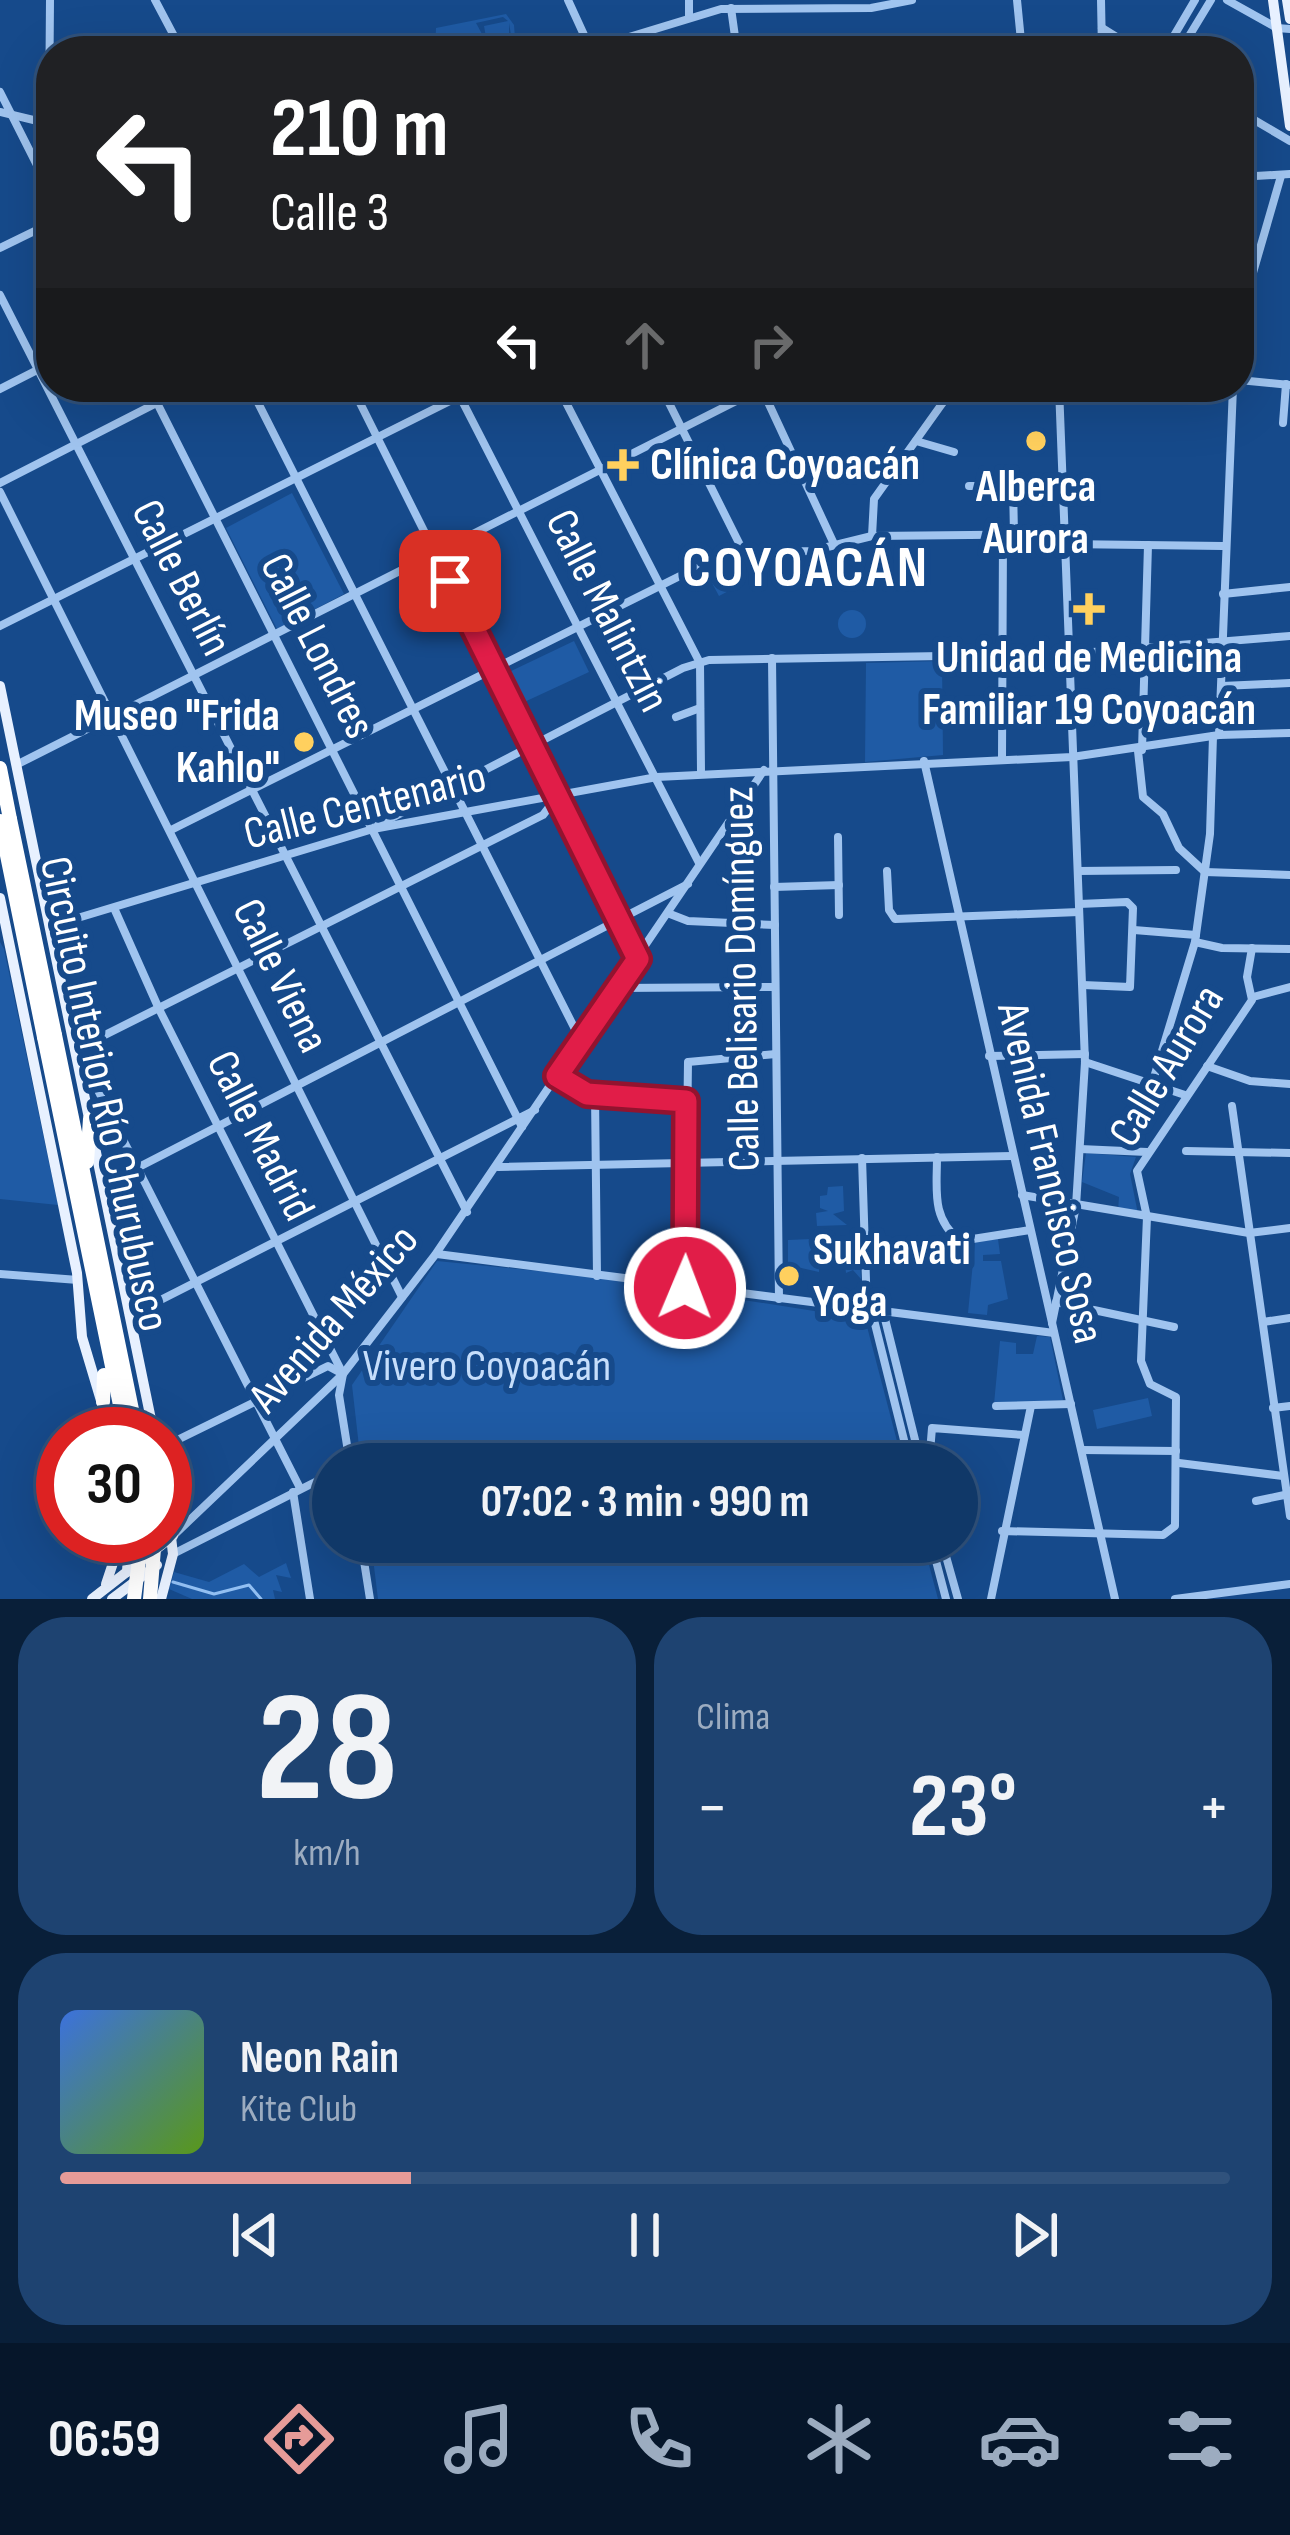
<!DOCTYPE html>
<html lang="es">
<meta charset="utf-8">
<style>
:root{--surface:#103868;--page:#1e4371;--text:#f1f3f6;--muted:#9cacc0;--line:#30527c;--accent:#e69b98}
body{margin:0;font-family:"Sofia Sans Condensed",sans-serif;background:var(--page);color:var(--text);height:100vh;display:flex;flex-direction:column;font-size:45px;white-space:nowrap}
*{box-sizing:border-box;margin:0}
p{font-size:39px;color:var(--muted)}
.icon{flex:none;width:66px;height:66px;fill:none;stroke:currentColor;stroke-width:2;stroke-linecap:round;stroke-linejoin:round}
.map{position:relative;height:1599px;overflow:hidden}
.side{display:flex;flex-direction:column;gap:18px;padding:18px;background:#091f39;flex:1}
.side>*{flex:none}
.top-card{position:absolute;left:36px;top:36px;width:1218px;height:366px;border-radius:48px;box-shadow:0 12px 48px #0002,0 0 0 3px var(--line);background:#202124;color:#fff;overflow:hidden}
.speed{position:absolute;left:36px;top:1407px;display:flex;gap:24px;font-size:60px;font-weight:700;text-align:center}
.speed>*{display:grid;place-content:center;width:156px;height:156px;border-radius:50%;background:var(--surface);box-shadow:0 12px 48px #0002,0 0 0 3px var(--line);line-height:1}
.speed .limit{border:18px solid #d22;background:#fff;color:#111}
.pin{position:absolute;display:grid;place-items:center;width:102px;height:102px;color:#fff;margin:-51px;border-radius:24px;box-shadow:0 6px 18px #0006}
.me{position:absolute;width:132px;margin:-66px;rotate:1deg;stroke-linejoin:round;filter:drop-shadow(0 0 9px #0008)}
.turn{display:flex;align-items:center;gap:42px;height:252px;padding:0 36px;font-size:54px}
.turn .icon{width:156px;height:156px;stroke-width:2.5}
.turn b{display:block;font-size:84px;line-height:102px}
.lanes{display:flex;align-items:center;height:114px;padding:0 36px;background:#0003;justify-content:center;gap:60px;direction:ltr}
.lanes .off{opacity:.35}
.big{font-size:90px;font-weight:700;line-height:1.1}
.side .tile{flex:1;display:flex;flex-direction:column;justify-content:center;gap:18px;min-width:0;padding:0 42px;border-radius:48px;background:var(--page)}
.side .dial{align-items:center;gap:0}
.dial b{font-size:156px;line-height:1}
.song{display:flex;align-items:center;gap:36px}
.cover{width:144px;height:144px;border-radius:18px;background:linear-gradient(135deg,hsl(220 70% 55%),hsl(90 70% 35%))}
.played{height:12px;border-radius:6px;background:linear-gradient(90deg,var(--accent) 30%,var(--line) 30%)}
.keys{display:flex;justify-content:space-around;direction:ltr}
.heat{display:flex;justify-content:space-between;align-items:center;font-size:66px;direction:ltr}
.side .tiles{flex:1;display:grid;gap:18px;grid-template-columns:1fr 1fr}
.tile:last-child{grid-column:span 2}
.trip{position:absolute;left:312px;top:1443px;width:666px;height:120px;border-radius:60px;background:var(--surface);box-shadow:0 12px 48px #0002,0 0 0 3px var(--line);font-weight:700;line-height:120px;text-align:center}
.menu{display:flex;height:192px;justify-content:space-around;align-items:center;background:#06162a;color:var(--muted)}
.menu .icon{width:84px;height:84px}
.menu .current{color:var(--accent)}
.menu b{font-size:54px;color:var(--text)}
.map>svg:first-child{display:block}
.green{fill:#1f5ba5}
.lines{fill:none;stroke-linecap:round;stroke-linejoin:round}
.stream{stroke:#92bff2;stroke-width:3}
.minor{stroke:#a0c4ef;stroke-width:8}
.major{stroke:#e8f1ff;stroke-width:10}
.highway{stroke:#fff;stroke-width:14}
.highway-bridge{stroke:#fff;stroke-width:14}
.route-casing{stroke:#92132f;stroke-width:30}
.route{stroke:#e11d48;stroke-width:21}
.poi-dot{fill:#ffd05e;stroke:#164a8b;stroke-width:4.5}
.labels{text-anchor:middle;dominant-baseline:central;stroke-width:12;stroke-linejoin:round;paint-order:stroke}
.poi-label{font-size:45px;font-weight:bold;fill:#fff;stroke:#164a8b;text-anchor:start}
.street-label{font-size:45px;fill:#fff;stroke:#164a8b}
.park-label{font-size:45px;fill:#c6defb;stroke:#164a8b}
.district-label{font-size:57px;font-weight:bold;letter-spacing:3px;fill:#fff;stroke:#164a8b}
</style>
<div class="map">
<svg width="1290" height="1599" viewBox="0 0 1290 1599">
<rect width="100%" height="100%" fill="#164a8b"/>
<g class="green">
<path d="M506 14 514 25 516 51H488L487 42 510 38 513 47 509 23V33L486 37 484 26 508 21 503 17 476 23 482 34 479 45 435 51 436 28Z"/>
<path d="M292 493 344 594 277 629 226 528Z"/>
<path d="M727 559 738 563V586L719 596 705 570Z"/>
<circle cx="852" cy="624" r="14"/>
<path d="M574 641 589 672 520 704 505 674Z"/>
<path d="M942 661 943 755 865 762 866 663Z"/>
<path d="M0 942 4 949 58 1205 0 1199Z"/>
<path d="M1086 1153 1136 1157 1130 1174 1138 1214 1118 1211 1119 1197 1082 1182Z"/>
<path d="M843 1186 844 1211 833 1214 847 1225 817 1226 816 1213 828 1211 820 1208V1196L827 1195 828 1187Z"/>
<path d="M811 1239 812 1252 836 1247V1257H845V1263L860 1262 861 1279 853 1270 846 1273 845 1265 819 1264V1272L788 1265V1240Z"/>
<path d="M998 1239 1000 1254 983 1255V1261H1001L1008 1299 988 1305 987 1315 968 1313 975 1242Z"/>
<path d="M437 1261 597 1277 865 1319 903 1464H361L352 1385Z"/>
<path d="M1037 1336 1050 1337 1063 1400 994 1404 1000 1341 1016 1343V1354H1033Z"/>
<path d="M1148 1398 1152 1416 1097 1429 1093 1410Z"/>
<path d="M371 1542H923L938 1599H378Z"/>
<path d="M286 1563 291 1578 276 1575 282 1592 273 1590 275 1599H192L169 1589 174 1572 209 1582 244 1564 259 1577Z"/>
</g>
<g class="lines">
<path class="stream" d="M173 1582 214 1594 249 1585 261 1599"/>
<g class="minor">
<path d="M155 0 182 51"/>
<path d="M568 0 590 48"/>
<path d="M689 0V16"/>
<path d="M1017 0 1022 51"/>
<path d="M1101 0 1102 51"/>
<path d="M1227 0 1277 28 1290 29"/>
<path d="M731 8 737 51"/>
<path d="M1102 28 1139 51"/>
<path d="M583 51 721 9 871 8 912 0"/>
<path d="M1165 51 1195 0"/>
<path d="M1180 51 1211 0"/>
<path d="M0 92 51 193"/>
<path d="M1239 111 1290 141"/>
<path d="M0 112 50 124"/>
<path d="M49 124 50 0"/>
<path d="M1239 177 1290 174"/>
<path d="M0 248 51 223"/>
<path d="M0 295 467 1212"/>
<path d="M1239 321 1281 176"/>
<path d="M1239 380 1290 385"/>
<path d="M149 387 522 1127"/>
<path d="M250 387 580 1039"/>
<path d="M352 387 638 959"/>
<path d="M455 387 699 863"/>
<path d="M558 387 700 663 701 772"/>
<path d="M661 387 744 553"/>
<path d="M761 387 834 544"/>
<path d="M938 387 943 402"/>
<path d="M0 389 51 363"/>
<path d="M951 393 1096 387"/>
<path d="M1283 423 1286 384"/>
<path d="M916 441 954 452"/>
<path d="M0 483 188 387"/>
<path d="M969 486H1013L1014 534"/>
<path d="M0 492 402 1297"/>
<path d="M872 536 874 499 954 387"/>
<path d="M1064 544 1223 546"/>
<path d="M1223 594 1290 587"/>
<path d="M0 626 478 387"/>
<path d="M772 658 779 1299"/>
<path d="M1222 686 1290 683"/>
<path d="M676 717 700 708"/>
<path d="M1219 735 1233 387"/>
<path d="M1142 750 1148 545"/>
<path d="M1138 751 1143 797 1163 814 1179 848 1205 872"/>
<path d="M1002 757 1003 535"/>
<path d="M924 761 1115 1599"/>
<path d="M16 765 762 388"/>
<path d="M378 825 683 668 709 660 1068 654 1290 636"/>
<path d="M171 830 726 553 811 551 872 536 1064 534"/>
<path d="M838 837 839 915"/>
<path d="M887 871 889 910 895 919 1079 912"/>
<path d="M1078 871 1176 870"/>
<path d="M1205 872 1290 875"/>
<path d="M774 887 839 885"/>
<path d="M1079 904 1127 902 1133 908 1130 987 1083 985"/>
<path d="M114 908 159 1009 343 1374 339 1395 350 1464"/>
<path d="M670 914 688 921 775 925"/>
<path d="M51 926 373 829 657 777 1072 757 1219 735 1290 733"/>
<path d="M1134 930 1196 935"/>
<path d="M1195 942 1222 948 1290 949"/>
<path d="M618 988 775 987"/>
<path d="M1253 997 1290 987"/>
<path d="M989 1056 1085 1054"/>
<path d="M1085 1062 1185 1095"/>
<path d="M1207 1066 1250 1081 1290 1084"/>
<path d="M557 1076 587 1094 686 1101"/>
<path d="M1152 1084 1195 942 1210 834 1213 736"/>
<path d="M595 1094 597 1276"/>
<path d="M1232 1106 1290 1516"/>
<path d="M1080 1149 1147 1152"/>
<path d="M1186 1151 1290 1153"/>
<path d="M937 1157C937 1190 931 1218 960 1241L1030 1230"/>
<path d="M862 1158 867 1311"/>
<path d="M498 1167 1012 1156"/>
<path d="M104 1185 688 884"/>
<path d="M1022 1195 1249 1233 1290 1228"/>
<path d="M437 1254 1054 1333"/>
<path d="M0 1274 78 1280"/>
<path d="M685 1288 688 1062 776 1054"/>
<path d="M1056 1302 1174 1327"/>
<path d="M872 1312 910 1464"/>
<path d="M884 1315 921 1464"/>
<path d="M129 1316 535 1110"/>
<path d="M1263 1322 1290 1318"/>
<path d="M1052 1323 1076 1206 1085 1062 1059 387"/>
<path d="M996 1406 1071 1404"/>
<path d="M1273 1408 1290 1406"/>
<path d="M165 1446 328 1366 341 1373"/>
<path d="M1082 1450 1176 1451"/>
<path d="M1179 1463 1283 1476"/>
<path d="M929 1464 932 1428 1024 1435"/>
<path d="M300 1488 77 1049 543 815 557 797"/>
<path d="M293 1492 310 1599"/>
<path d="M1256 1501 1289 1494"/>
<path d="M1002 1531 1163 1535 1175 1526 1176 1397 1150 1384 1141 1361 1147 1217 1137 1171 1252 1000 1247 977 1252 948"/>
<path d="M173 1536 343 1374 435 1255 764 770"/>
<path d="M361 1542 370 1599"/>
<path d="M931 1542 946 1599"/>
<path d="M942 1542 958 1599"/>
<path d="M173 1554 333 1473"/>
<path d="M991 1599 1031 1406"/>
<path d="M1175 1599 1290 1584"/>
</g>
<g class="major">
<path d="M1273 0 1290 126"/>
<path d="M1287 0 1290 19"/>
<path d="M0 686 154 1434"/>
<path d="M0 898 77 1273 82 1337 111 1434"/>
<path d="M90 1119 97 1113 111 1117"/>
<path d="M127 1572 129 1536"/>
<path d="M106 1584 122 1536"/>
<path d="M92 1599 173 1536"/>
<path d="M112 1599 157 1565"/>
<path d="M161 1599 173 1554 165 1486"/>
</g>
<g class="highway">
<path d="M0 768 10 819"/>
<path d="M55 1035 137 1434"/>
<path d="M44 1037 126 1434"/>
<path d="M87 1162 90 1119"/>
<path d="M103 1402 104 1375"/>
</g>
<g class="highway-bridge">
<path d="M10 819 55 1035"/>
<path d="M0 821 44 1037"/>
<path d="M134 1599 142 1536"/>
<path d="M150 1599 155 1536"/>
</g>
</g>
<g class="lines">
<defs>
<path id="route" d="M450 581 638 959 557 1076 587 1094 686 1101 685 1288"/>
</defs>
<use href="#route" class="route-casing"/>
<use href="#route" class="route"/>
</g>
<g class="poi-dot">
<circle cx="1036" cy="441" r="12"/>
<path d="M617 447h12v12h12v12h-12v12h-12v-12h-12v-12h12z"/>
<path d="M1083 591h12v12h12v12h-12v12h-12v-12h-12v-12h12z"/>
<circle cx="304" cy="742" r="12"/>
<circle cx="789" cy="1276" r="12"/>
</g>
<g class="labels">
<g class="poi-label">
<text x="650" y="465">Clínica Coyoacán</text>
<text x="1036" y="487" text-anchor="middle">Alberca<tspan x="1036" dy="52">Aurora</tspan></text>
<text x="1089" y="658" text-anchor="middle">Unidad de Medicina<tspan x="1089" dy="52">Familiar 19 Coyoacán</tspan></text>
<text x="280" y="716" text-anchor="end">Museo "Frida<tspan x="280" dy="52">Kahlo"</tspan></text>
<text x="813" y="1250">Sukhavati<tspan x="813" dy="52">Yoga</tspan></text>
</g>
<g class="street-label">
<text transform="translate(181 578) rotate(63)">Calle Berlín</text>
<text transform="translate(607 611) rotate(63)">Calle Malintzin</text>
<text transform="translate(317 646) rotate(63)">Calle Londres</text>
<text transform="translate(365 806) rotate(-14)">Calle Centenario</text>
<text transform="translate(280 976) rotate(64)">Calle Viena</text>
<text transform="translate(742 979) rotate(-91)">Calle Belisario Domínguez</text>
<text transform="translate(1167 1066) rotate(-59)">Calle Aurora</text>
<text transform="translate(104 1094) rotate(78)">Circuito Interior Río Churubusco</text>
<text transform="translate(260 1136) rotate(63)">Calle Madrid</text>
<text transform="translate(1050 1173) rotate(77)">Avenida Francisco Sosa</text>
<text transform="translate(334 1319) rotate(-49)">Avenida México</text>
</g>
<g class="park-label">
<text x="487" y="1366">Vivero Coyoacán</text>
</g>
<g class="district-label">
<text x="806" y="569">COYOACÁN</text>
</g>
</g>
</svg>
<div class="speed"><div class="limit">30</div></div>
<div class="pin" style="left:450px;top:581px;background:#d93025"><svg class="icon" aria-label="arrive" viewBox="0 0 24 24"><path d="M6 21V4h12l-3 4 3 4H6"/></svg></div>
<svg class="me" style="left:685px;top:1288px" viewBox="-20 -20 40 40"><circle r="17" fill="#e11d48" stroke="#fff" stroke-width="3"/><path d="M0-11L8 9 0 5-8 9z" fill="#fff"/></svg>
<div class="trip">07:02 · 3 min · 990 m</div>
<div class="top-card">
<div class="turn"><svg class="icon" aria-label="left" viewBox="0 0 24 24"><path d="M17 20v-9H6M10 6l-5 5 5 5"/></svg><div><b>210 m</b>Calle 3</div></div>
<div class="lanes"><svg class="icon" aria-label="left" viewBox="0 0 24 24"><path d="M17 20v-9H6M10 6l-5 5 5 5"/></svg><svg class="icon off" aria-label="ahead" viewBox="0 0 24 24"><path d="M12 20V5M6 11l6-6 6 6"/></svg><svg class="icon off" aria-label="right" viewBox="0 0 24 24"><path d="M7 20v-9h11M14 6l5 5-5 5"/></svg></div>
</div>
</div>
<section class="side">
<div class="tiles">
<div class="tile dial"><b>28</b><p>km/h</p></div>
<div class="tile"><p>Clima</p>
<div class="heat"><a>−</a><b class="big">23°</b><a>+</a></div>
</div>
<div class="tile">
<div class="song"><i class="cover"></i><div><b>Neon Rain</b><p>Kite Club</p></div></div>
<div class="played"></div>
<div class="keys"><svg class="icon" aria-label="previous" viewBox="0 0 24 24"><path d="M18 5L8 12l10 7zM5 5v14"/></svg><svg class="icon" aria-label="pause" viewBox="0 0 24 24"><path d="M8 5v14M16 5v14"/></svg><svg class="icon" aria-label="next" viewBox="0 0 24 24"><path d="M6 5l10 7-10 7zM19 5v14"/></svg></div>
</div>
</div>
</section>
<nav class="menu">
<b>06:59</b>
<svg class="icon current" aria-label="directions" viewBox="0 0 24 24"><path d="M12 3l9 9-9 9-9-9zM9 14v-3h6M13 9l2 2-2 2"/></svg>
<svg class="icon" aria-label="music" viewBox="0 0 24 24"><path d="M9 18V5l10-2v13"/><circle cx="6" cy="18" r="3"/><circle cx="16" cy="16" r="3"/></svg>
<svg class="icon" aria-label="phone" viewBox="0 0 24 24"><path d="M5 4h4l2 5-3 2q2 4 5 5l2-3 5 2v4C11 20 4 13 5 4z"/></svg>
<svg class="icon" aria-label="climate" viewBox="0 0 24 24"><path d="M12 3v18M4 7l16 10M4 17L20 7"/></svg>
<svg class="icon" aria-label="car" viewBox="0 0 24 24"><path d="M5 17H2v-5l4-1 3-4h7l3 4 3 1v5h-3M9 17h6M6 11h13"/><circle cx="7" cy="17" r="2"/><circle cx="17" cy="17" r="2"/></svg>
<svg class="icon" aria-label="filters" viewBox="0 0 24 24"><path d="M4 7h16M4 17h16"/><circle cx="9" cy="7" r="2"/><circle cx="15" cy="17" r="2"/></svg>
</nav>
